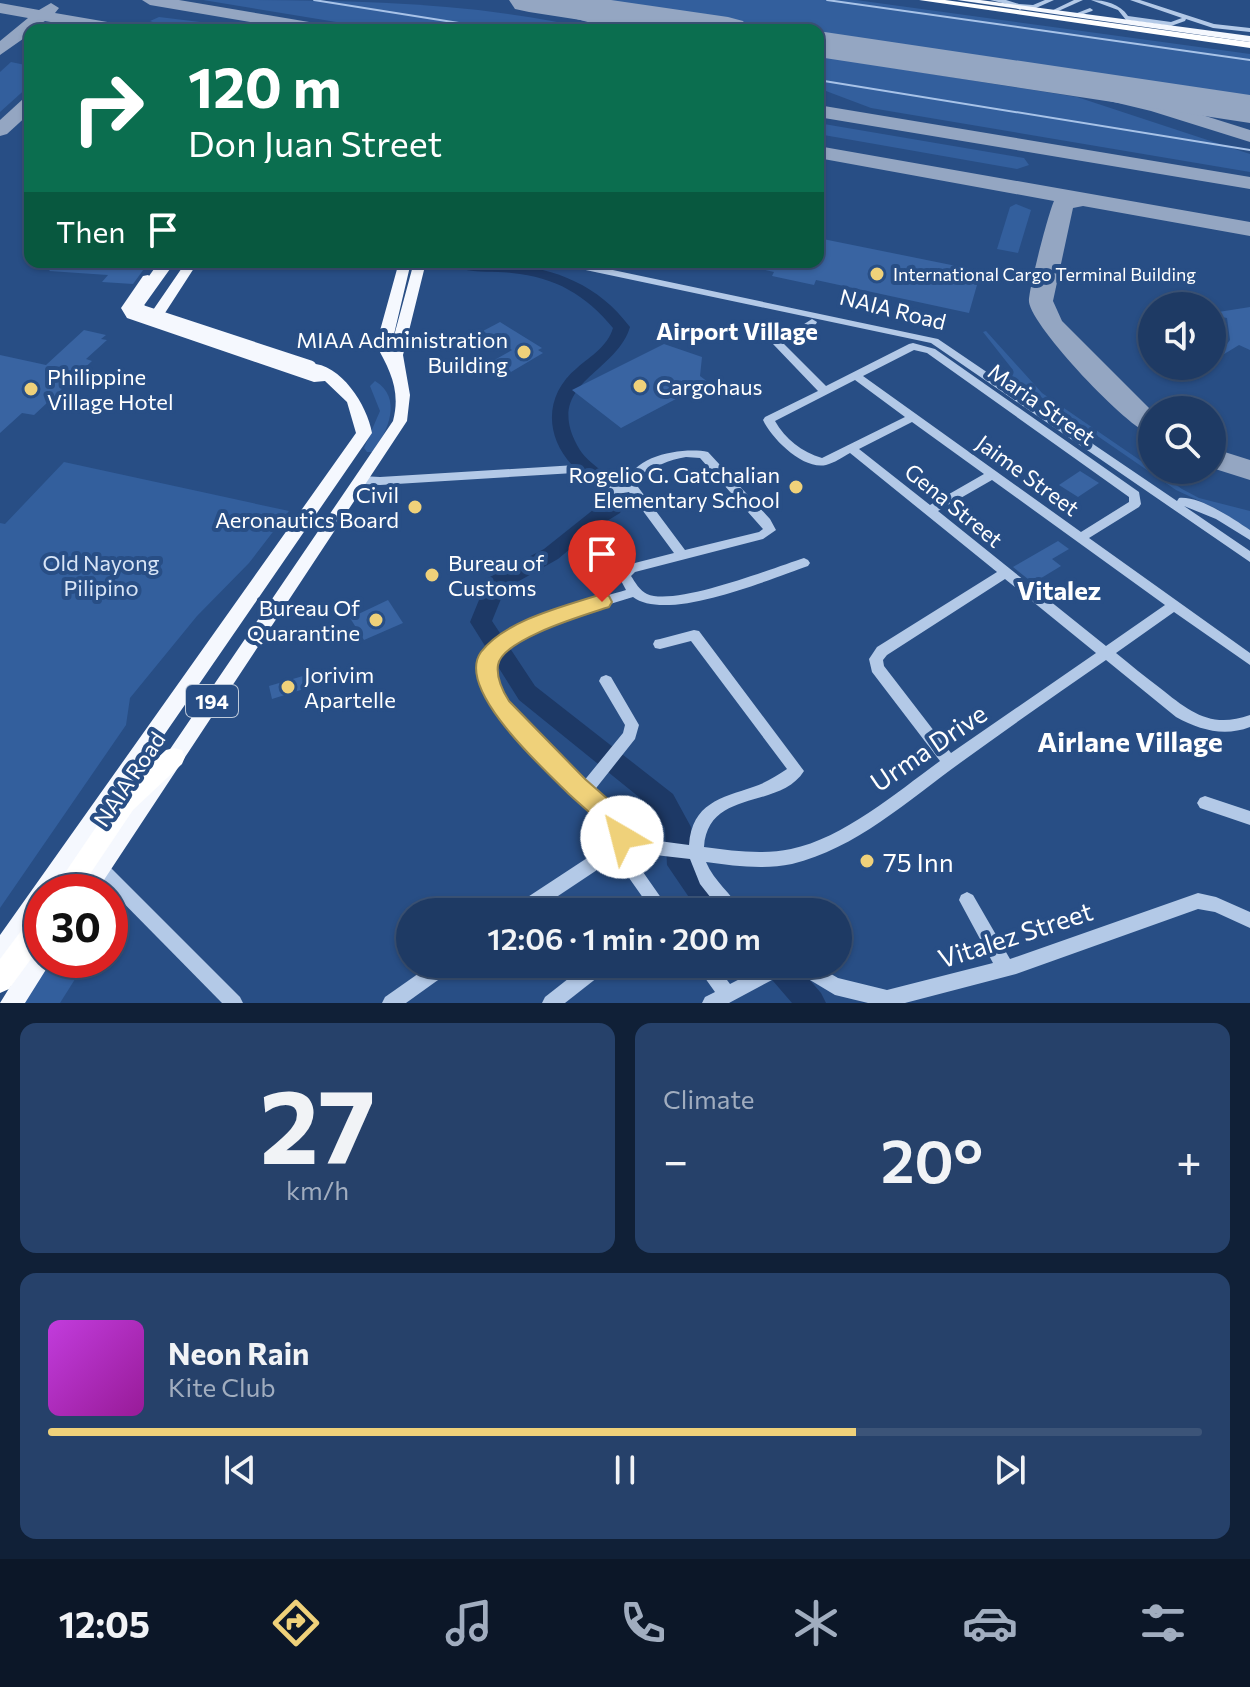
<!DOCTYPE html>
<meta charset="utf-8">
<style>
:root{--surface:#1e3a64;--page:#26416a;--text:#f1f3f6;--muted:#a1adbf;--line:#3c5478;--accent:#efd17a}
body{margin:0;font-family:Commissioner,sans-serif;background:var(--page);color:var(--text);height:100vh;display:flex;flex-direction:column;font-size:30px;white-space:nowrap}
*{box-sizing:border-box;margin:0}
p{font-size:26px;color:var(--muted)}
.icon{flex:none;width:44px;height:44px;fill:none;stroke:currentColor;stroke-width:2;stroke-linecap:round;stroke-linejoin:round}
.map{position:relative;height:1003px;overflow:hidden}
.side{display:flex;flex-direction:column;gap:20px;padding:20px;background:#102037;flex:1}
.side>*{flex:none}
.guide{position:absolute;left:24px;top:24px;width:800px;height:244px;border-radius:16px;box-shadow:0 2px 6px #0004,0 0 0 2px var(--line);background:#0b6e4f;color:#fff;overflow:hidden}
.fabs{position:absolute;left:1138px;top:292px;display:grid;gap:16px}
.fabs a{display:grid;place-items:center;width:88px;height:88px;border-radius:50%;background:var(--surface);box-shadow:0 2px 6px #0004,0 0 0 2px var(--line);font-size:40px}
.speed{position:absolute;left:24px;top:874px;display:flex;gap:16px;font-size:40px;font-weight:700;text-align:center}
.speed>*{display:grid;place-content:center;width:104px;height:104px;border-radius:50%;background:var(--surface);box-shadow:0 2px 6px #0004,0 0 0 2px var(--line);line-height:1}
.speed .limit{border:12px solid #d22;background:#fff;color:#111}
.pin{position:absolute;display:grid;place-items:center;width:68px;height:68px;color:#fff;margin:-82px -34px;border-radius:50% 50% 50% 0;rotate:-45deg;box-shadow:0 0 8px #0007}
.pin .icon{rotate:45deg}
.me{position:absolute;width:88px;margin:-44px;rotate:323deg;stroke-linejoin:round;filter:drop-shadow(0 0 6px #0008)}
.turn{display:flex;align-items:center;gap:28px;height:168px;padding:0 32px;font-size:36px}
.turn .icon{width:104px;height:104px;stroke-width:2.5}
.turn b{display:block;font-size:56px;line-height:68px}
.then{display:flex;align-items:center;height:76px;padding:0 32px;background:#0003;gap:16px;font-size:30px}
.big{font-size:60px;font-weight:600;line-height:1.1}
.side .widget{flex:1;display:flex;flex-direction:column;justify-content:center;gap:12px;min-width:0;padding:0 28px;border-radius:16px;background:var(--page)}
.side .dial{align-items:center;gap:0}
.dial b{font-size:104px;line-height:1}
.song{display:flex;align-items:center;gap:24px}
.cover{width:96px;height:96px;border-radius:12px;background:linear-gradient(135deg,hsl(290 70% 55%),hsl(300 70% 35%))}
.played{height:8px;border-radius:4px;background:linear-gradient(90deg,var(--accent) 70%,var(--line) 70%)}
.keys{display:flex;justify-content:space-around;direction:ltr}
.heat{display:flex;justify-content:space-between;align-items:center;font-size:44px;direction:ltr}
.side .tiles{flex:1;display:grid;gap:20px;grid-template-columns:1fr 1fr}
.widget:last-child{grid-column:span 2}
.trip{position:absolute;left:396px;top:898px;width:456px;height:80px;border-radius:40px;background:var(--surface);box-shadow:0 2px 6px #0004,0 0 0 2px var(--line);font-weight:600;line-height:80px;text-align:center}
.tabs{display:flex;height:128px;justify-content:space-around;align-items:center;background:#0c1728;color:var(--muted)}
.tabs .icon{width:56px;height:56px}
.tabs .active{color:var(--accent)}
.tabs b{font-size:36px;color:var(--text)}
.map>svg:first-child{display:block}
.green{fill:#335f9d}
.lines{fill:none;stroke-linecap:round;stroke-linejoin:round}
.stream{stroke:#a8c3e8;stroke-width:2}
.river{fill:#1d3966;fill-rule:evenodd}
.taxiway{fill:#94a6c2;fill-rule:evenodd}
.runway{fill:#94a6c2;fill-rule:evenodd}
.building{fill:#3964a2}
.minor{fill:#b3c9e7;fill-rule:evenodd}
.major{fill:#f5f8fe;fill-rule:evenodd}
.highway{fill:#fff;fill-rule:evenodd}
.major-bridge{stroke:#f5f8fe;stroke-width:13}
.route{fill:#efd17a;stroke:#9b884f;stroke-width:2}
.poi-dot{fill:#efd17a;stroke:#284e85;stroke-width:3}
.labels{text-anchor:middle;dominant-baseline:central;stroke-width:8;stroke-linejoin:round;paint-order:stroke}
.far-poi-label{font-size:18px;fill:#fff;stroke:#284e85;text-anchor:start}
.shield{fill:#284e85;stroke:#becada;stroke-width:2}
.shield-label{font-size:20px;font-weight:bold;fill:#fff}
.street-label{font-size:22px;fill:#fff;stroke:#284e85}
.poi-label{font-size:22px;fill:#fff;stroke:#284e85;text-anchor:end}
.park-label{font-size:22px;fill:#d7e4f6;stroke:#284e85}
.neighbourhood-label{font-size:24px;font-weight:bold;fill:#fff;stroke:#284e85}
.quarter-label{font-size:26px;font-weight:bold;fill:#fff;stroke:#284e85}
.near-street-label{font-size:26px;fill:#fff;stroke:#284e85}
.near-poi-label{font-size:26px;fill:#fff;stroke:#284e85;text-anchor:start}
.near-neighbourhood-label{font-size:28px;font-weight:bold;fill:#fff;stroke:#284e85}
</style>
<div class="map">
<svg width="1250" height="1003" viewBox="0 0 1250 1003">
<rect width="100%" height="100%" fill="#284e85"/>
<g class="green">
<path d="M203 0C333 0 469 0 595 30H385Z"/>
<path d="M591 0H856L1250 54V98L818 33V30H796Z"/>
<path d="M159 17 266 30H173L150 21Z"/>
<path d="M818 56 1077 97 1250 154V172L871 108 818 88Z"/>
<path d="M11 62 30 66V85L0 112V72Z"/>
<path d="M818 123 1024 158 1029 165 1017 169 818 134Z"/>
<path d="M1016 204 1031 210 1018 253 997 249 1010 207Z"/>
<path d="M986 331 1042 393 1182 489 1199 498 1250 511V530L1217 509 1176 490 1006 373 1013 370 983 332Z"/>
<path d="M375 381C403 398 388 431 373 452H367L364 448 380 411 370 386Z"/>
<path d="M64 462 289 511 249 563 197 616 130 698 126 725 0 908V523L5 524Z"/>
<path d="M52 960H87L60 1003H24Z"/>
</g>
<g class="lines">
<g class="stream">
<path d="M314 0 503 30"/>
<path d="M827 0 1250 60"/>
<path d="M818 80 1250 150"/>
</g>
<g class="river">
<path d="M465 262C530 262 589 272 630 327 616 374 544 383 577 445 588 467 616 476 629 497L620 513 594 529 558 559 505 589 492 621 535 686 673 794 691 827 693 861 730 912H699L667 865 665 828 655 810 519 700 470 622 488 578 544 549 608 498C597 486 583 477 572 465 544 435 545 394 577 368 592 355 607 347 613 328 586 295 555 277 512 273 496 271 478 273 462 269L460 266Z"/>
<path d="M763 964H796L821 993 826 1003H792L767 974Z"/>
</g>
<g class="taxiway">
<path d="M142 0H179L327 25 336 30H297L150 5Z"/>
<path d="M516 0H543L643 26 646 30H617L518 3Z"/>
<path d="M0 3 39 10 51 3 59 8 55 13 125 25 134 30H96L45 21 30 30V34L0 55V41L28 18 0 13Z"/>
<path d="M723 24 735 30 714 29Z"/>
<path d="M1025 69 1164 103 1250 130V142L1151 111 1018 79 1016 75 1018 71Z"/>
<path d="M30 97V113L7 134 0 136V120L23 99Z"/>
<path d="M818 105 1250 177V189L818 117Z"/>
<path d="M818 146 1250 222V236L1083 206 1073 208 1053 301 1062 321 1152 411V435C1128 429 1032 327 1029 302 1028 291 1049 211 1054 201L818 158Z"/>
<path d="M1212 448 1250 460V480L1212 468Z"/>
</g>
<g class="runway">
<path d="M509 0H611L728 17 743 21 749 30H645L529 12 515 9Z"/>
<path d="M818 31 1250 95V123L818 57Z"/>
</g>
</g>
<g class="building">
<path d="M818 238 981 271 969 313 816 280 814 285 772 276 774 272 747 266 748 262H818Z"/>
<path d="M57 262H149L133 284 102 282 108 275 49 271Z"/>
<path d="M1250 307V350L1239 345 1216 359 1230 340 1227 318 1212 315V313Z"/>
<path d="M500 322 542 348 538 350 543 353 499 379 482 367 512 350 483 331Z"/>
<path d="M84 330 106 335 101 339 107 340 86 359 92 361 34 415 22 413 0 433V355L46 365Z"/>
<path d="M664 344 702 357 700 376 708 382 621 428 572 390Z"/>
<path d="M1080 471 1099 483 1078 497 1059 485Z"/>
<path d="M1058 541 1069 549 1052 559 1061 566 1033 583 1013 567Z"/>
<path d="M388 600 403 623 364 640 350 618Z"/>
<path d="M303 676 307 688 272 699 269 686Z"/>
</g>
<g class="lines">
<g class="minor">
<path d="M990 0H1006L1019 4 1033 5 1045 0H1054L1036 8H1023L1020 10 1011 5Z"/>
<path d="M1074 0H1083L1054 13 1049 12Z"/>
<path d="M1091 0C1105 0 1120 4 1128 16L1171 22 1182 18 1130 0H1140L1214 24 1250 28V32L1213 28 1186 19 1185 21 1171 26 1126 20 1118 10Z"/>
<path d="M1090 8 1093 10 1092 11 1075 17 1072 15Z"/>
<path d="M557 262H575L938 339 1177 501 1179 498C1200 496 1232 518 1250 530V540L1216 519 1184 506 1250 551V562L931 343 562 265Z"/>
<path d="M812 319 817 322 816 324 784 344 826 386 909 344 913 343 935 349 1139 492 1141 504 1139 507 1089 538 1250 653V665L1174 612 1116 653C1131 665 1145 677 1160 688 1190 712 1211 729 1250 715V727C1224 737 1200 730 1176 717L1106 660C1057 694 1008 728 960 763 909 800 855 849 792 864 764 870 734 866 706 862 714 882 732 893 741 912H722L700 884 690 859 629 852 671 912H653L615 858 534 912H512L514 906 613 841V830L496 712C488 699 477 682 480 665 487 625 592 600 626 590L618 575 627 565 674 553 629 492 612 495 608 494 574 473 380 485 361 484 355 480 361 476 380 477 576 465 614 487 627 484C632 455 684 447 708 452L770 519 776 530 763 539 635 572 631 576C635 582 640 591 647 594 675 607 773 568 804 558L808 560 810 563 808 566C770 579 667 623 633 597L584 612 540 629 505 649 494 662 496 683 506 704 583 782 623 733 625 725 599 681 601 677 606 675 611 677 639 725 635 739 593 792C607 804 629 817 629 837L689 845C692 803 721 798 753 787 766 783 776 776 787 769L691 641 660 649 655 648 653 644 655 640 660 639 694 630 699 631 804 771C780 810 708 788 704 847 733 851 763 855 791 849 844 838 897 792 940 761L872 672 869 659 877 647 997 572 850 453C843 457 834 463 826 465 803 470 772 439 763 420L765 417 818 391 773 344ZM914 350 927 353 1129 497V502L1081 532 863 376ZM855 380 905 417 822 458C802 452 785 439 775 421ZM912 422 984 474 930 505 859 449ZM686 457 700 458 763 529 759 532 685 550 638 487 640 478C653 466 669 460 686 457ZM992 480 1165 605 1106 646 938 511ZM1005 579 1096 653 951 753 884 666 883 660 887 655Z"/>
<path d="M1205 796 1250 811V825L1200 808 1197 803 1200 798Z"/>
<path d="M100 861 106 863 240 997 243 1003H222L94 873 92 868 94 863Z"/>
<path d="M967 892 973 895 1010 959 1198 893 1216 897 1250 912V928L1215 912 1198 909 1016 974 905 1003H868L835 995 805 977 772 980 729 1003H702L705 997 715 992 695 964H715L730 984 769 964H814L838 978 887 990 993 963 959 900 961 895Z"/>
<path d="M432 964H455L452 970 406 1003H382L385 997Z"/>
<path d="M587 964H610L607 970 565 1003H542L545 997Z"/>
</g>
<g class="major">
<path d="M957 0H980L1250 36V42Z"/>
<path d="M186 262H198L165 313 167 322 305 369V364C338 359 367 404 372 433L56 892H42V912L8 962 0 965V935L356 433 347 402 325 381 314 382 127 318 121 308 143 276 148 275 154 279 135 308 137 312 152 317 151 313Z"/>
<path d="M399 262H411L391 347 414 262H426L403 355 410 395 407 421 96 892H73L393 421C401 391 390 370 376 345Z"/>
<path d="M42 945V960H52L25 1003H0L34 948Z"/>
</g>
<g class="highway">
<path d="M919 0H945L1250 42V48Z"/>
<path d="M174 748 182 750 185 757 182 764 133 810 78 892H52L117 796 166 750Z"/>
<path d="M42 911V944L9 989 0 993V959L33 915Z"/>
</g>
<path class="major-bridge" d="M167 262 137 304 140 311 310 367"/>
</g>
<path class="route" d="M602 594 609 596 612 602 609 607C585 615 502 639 498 665 496 677 503 692 509 701L585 779 626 815 634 837 631 845 622 848 614 845C603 821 588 812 570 795 546 771 454 689 481 652 505 620 565 606 602 594Z"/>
<g class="poi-dot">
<circle cx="877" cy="274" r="8"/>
<circle cx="524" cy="352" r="8"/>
<circle cx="640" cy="386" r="8"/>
<circle cx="31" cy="389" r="8"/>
<circle cx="796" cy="487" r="8"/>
<circle cx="415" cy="507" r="8"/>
<circle cx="432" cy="575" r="8"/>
<circle cx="376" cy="620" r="8"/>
<circle cx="288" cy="687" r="8"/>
<circle cx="867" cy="861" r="8"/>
</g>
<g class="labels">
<g class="far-poi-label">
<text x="893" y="274">International Cargo Terminal Building</text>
</g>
<rect class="shield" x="186" y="685" width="52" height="32" rx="6"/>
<g class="shield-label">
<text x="212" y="701">194</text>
</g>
<g class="street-label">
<text transform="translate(893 309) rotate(14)">NAIA Road</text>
<text transform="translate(1042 404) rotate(35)">Maria Street</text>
<text transform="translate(1028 475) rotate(36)">Jaime Street</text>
<text transform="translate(954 505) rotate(39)">Gena Street</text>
<text transform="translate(129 779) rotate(-56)">NAIA Road</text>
</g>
<g class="poi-label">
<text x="508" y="339">MIAA Administration<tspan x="508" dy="25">Building</tspan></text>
<text x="47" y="376" text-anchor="start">Philippine<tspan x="47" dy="25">Village Hotel</tspan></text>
<text x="656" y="386" text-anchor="start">Cargohaus</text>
<text x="780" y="474">Rogelio G. Gatchalian<tspan x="780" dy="25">Elementary School</tspan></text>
<text x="399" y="494">Civil<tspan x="399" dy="25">Aeronautics Board</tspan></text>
<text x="448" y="562" text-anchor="start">Bureau of<tspan x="448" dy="25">Customs</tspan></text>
<text x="360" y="607">Bureau Of<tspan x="360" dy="25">Quarantine</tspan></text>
<text x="304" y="674" text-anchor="start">Jorivim<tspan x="304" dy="25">Apartelle</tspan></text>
</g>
<g class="park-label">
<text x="101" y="562">Old Nayong<tspan x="101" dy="25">Pilipino</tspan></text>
</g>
<g class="neighbourhood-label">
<text x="737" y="330">Airport Village</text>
</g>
<g class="quarter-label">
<text x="1059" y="589">Vitalez</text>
</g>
<g class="near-street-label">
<text transform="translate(928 747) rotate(-34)">Urma Drive</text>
<text transform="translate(1015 934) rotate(-18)">Vitalez Street</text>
</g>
<g class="near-poi-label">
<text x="883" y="861">75 Inn</text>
</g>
<g class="near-neighbourhood-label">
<text x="1130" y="741">Airlane Village</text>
</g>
</g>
</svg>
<div class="fabs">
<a><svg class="icon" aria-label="sound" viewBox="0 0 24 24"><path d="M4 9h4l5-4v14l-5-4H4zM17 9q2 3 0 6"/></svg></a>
<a><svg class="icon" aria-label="search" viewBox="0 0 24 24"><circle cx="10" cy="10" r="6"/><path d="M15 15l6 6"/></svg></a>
</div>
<div class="speed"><div class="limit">30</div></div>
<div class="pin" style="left:602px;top:602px;background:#d93025"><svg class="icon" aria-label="arrive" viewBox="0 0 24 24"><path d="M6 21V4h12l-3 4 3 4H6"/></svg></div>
<svg class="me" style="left:622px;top:837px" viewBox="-20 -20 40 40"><circle r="19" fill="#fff"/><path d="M0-13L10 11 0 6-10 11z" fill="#efd17a"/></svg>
<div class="trip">12:06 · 1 min · 200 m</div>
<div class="guide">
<div class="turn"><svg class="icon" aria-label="right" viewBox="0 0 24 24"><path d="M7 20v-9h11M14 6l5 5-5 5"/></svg><div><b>120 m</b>Don Juan Street</div></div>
<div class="then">Then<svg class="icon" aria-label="arrive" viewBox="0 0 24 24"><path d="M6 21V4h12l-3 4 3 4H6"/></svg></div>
</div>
</div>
<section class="side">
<div class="tiles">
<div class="widget dial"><b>27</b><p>km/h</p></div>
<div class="widget"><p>Climate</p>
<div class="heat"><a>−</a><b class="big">20°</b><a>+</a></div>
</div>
<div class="widget">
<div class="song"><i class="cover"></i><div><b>Neon Rain</b><p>Kite Club</p></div></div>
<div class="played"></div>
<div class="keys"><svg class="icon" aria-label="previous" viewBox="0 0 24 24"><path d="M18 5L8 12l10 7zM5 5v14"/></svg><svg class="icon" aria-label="pause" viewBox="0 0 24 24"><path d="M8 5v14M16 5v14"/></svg><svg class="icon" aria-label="next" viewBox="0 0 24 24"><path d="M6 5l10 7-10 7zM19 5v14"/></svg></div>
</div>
</div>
</section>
<nav class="tabs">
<b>12:05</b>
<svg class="icon active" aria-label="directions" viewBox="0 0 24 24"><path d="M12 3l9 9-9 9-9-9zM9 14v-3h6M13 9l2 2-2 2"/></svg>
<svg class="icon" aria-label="music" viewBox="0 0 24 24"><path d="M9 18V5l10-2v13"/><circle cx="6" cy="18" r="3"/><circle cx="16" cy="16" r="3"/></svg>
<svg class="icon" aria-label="phone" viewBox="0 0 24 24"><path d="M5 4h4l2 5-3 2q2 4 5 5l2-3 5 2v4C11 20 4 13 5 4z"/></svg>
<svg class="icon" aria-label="climate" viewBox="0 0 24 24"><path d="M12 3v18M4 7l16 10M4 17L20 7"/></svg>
<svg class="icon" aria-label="car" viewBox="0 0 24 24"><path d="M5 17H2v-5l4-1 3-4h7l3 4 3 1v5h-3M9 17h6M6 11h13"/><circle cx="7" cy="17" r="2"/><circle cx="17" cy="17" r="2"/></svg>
<svg class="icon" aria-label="filters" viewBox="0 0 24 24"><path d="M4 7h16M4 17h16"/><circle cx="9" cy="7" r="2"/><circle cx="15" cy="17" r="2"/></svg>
</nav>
